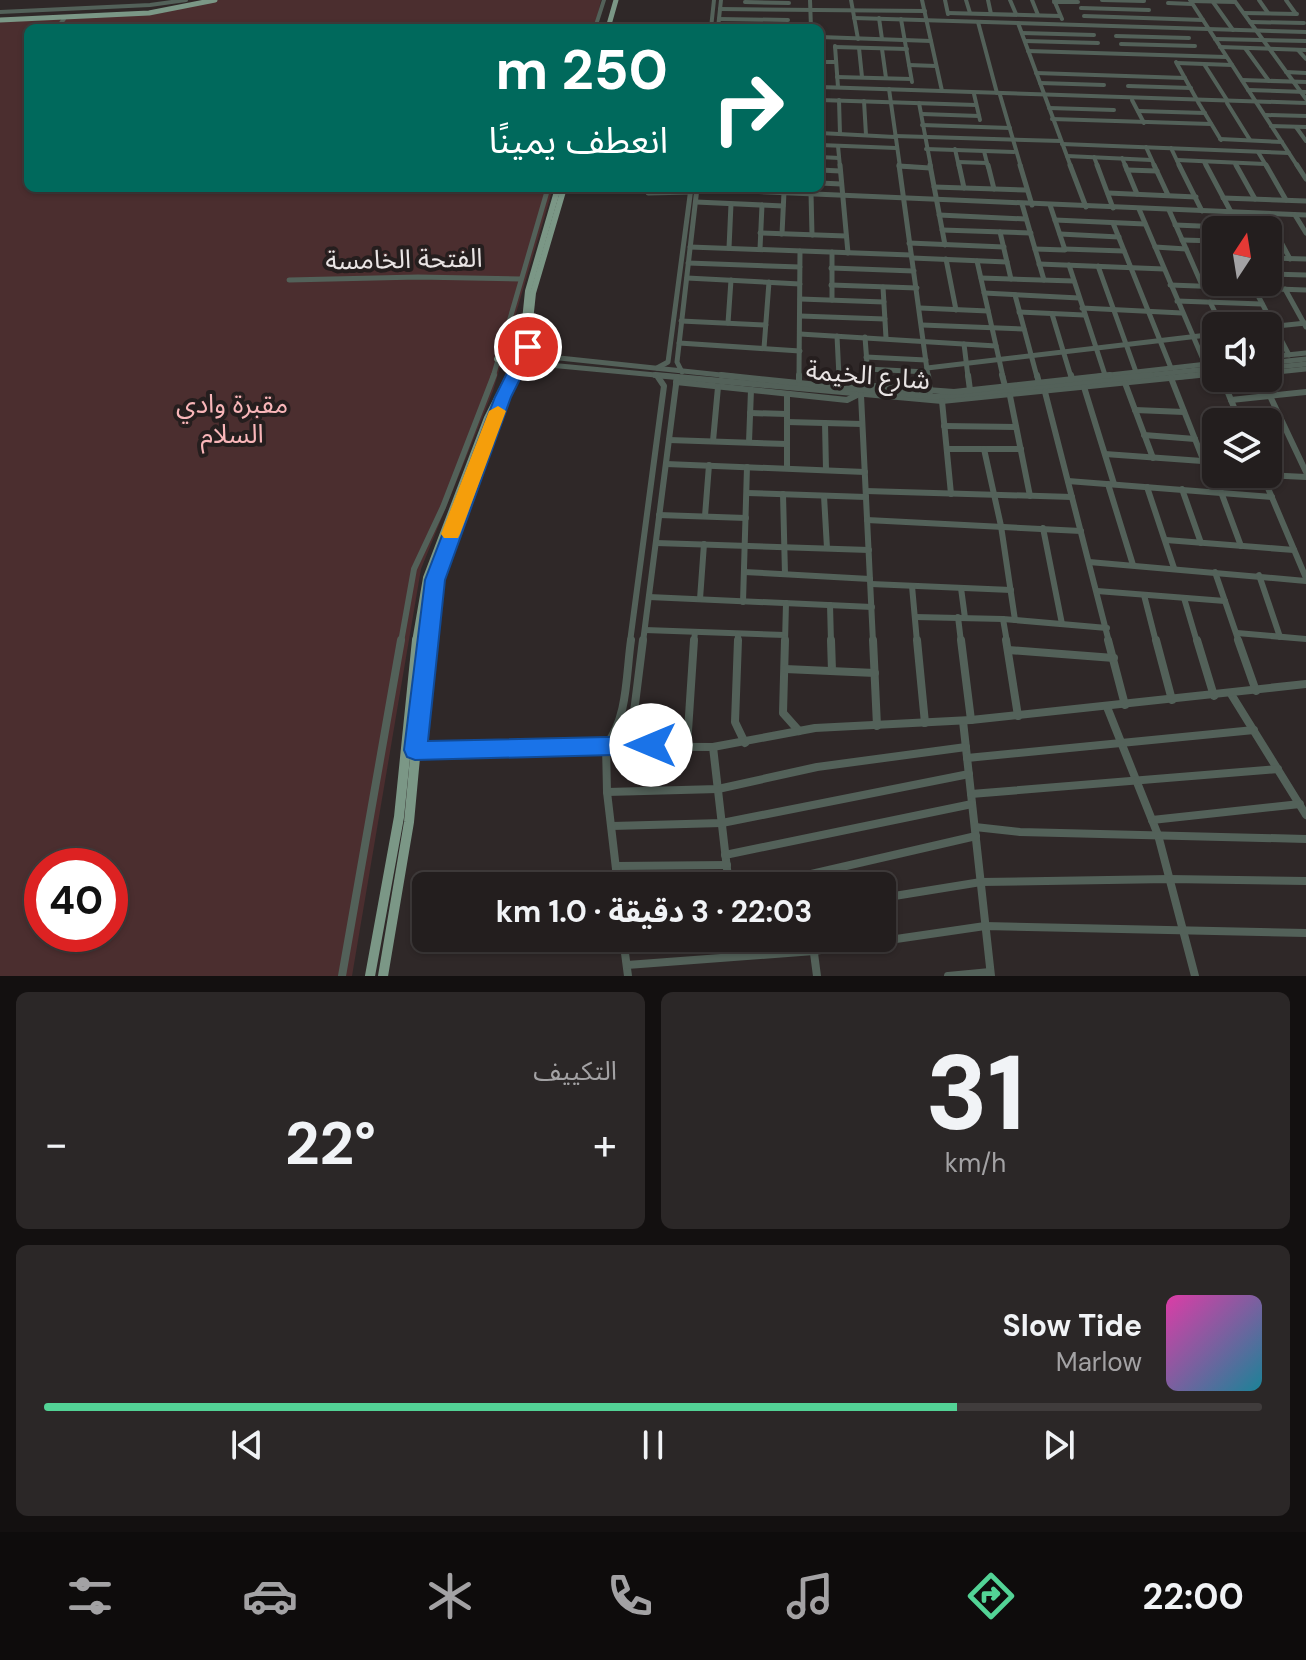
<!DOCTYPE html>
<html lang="ar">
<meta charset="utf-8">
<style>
:root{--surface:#231e1e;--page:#2b2727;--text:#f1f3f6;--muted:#a3a2a4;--line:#403c3c;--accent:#53d396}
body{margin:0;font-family:"DM Sans","Noto Sans Arabic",sans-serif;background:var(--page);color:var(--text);direction:rtl;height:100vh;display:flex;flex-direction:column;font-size:30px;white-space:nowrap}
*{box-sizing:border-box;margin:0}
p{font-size:26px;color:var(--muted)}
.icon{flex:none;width:44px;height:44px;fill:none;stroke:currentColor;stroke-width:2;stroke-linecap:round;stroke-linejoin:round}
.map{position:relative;height:976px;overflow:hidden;direction:ltr}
.panel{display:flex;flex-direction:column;gap:16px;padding:16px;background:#131010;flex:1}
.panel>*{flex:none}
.guide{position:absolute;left:24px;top:24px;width:800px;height:168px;border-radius:12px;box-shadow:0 2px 6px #0004,0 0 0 2px var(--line);direction:rtl;background:#00695c;color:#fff;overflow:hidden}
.needle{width:52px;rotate:12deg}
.fabs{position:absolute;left:1202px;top:216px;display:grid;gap:16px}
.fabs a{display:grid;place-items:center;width:80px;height:80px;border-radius:12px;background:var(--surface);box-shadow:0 2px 6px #0004,0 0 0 2px var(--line);font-size:40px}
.speed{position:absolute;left:24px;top:848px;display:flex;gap:16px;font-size:40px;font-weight:700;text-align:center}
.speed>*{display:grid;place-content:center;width:104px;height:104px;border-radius:50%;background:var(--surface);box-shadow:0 2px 6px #0004,0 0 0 2px var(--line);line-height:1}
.speed .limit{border:12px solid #d22;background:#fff;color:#111}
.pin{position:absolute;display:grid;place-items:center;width:68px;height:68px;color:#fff;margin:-34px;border:4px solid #fff;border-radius:50%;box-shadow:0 2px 8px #0007}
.me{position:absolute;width:88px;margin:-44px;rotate:270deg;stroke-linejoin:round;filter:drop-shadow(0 0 6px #0008)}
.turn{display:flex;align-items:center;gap:28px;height:168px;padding:0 24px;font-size:36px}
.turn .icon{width:104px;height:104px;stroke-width:2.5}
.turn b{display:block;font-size:56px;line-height:68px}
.big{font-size:60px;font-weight:700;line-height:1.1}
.panel .tile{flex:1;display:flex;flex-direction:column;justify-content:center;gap:12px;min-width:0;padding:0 28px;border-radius:12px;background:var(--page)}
.panel .dial{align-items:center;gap:0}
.dial b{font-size:104px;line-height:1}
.song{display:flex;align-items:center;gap:24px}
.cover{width:96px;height:96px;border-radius:12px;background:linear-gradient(135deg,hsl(320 70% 55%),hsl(190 70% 35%))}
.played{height:8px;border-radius:4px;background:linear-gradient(90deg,var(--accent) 75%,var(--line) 75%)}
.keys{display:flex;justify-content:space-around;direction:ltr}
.heat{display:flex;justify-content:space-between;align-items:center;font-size:44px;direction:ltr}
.panel .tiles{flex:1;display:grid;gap:16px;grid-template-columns:1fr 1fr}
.tile:last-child{grid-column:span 2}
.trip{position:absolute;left:412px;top:872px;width:484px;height:80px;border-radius:12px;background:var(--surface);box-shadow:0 2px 6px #0004,0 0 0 2px var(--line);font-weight:700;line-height:80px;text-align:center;direction:rtl}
.tab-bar{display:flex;height:128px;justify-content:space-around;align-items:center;background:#0e0c0c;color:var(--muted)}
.tab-bar .icon{width:56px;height:56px}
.tab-bar .on{color:var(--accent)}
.tab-bar b{font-size:36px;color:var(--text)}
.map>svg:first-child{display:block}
.green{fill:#4b2e2f;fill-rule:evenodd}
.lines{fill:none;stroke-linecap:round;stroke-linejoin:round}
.minor-far3{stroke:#536159;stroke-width:4}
.minor-far2{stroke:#536159;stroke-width:5}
.minor-far1{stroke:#536159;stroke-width:6}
.minor{stroke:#536159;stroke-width:8}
.major-far3{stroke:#7b9786;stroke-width:5}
.major-far2{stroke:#7b9786;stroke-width:6}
.major-far1{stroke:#7b9786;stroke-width:8}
.major{stroke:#7b9786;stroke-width:10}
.route{fill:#1a73e8;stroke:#114b97;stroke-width:2}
.slow{fill:#f59e0b}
.labels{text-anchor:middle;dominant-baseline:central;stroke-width:8;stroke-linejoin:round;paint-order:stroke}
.street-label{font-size:26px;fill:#e9e4e4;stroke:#251e1e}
.park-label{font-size:26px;fill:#f9b6b9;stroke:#251e1e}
</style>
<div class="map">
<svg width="1306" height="976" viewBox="0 0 1306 976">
<rect width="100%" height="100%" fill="#2f2828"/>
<path class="green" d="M218 0H601L595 28H28V188H553L493 391 421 569 352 976H0V21L161 13ZM42 866H110V934H42Z"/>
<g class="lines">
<g class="minor-far3">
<path d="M810 0 811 28"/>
<path d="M851 0 858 39"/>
<path d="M922 0 942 91"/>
<path d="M945 0 948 14"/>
<path d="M966 0 970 13"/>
<path d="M988 0 991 14"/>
<path d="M1010 0 1016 14"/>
<path d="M1032 0 1038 15"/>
<path d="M1054 0 1062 19"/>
<path d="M1102 0 1144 1"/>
<path d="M1190 0 1298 167"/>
<path d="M1234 0 1306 99"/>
<path d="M1259 0 1268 13"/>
<path d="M1286 0 1296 14"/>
<path d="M1191 1 1235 2"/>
<path d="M745 2 789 3"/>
<path d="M1054 2H1078"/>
<path d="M1213 2 1233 30"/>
<path d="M1168 3 1192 4"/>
<path d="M1081 8 1149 10"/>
<path d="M720 9 925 11"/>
<path d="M0 12 150 5 186 0"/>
<path d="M948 13 1060 16"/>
<path d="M1244 13 1297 14"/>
<path d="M1084 16 1203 20"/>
<path d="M854 18 1306 32"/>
<path d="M879 18 882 39"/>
<path d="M719 19 788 20"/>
<path d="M901 19 912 82"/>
<path d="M978 22 997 93"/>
<path d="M1250 22 1304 23"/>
<path d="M1018 23 1071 167"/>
<path d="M57 28 64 19"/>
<path d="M595 28 604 0"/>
<path d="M711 28 714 0"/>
<path d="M718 28 721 0"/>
<path d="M1022 33 1094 35"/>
<path d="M1116 36 1189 38"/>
<path d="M820 37 931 41"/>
<path d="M1215 39 1306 41"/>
<path d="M1025 41 1098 43"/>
<path d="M1121 44 1195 46"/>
<path d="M835 46 838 87"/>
<path d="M835 47 907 49"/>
<path d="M1220 47 1306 50"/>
<path d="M859 48 862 77"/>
<path d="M1245 48 1269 81"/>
<path d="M882 49 886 78"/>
<path d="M1298 50 1306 59"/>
<path d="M1028 51 1226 57"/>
<path d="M820 62H836"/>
<path d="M1176 62 1197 100"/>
<path d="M1177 63 1232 65"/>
<path d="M1204 64 1227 100"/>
<path d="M909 65 936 66"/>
<path d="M1286 72 1306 73"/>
<path d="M1036 73 1185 78"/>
<path d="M837 77 911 79"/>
<path d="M1242 80 1306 82"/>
<path d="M1040 83 1104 85"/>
<path d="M1128 86 1191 88"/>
<path d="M820 87 1306 103"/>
<path d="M889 89 900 167"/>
<path d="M1248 90 1306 92"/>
<path d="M974 94 980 120"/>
<path d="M1000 95 1021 167"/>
<path d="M820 100 976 105"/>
<path d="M839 100 840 134"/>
<path d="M1132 100 1144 123"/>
<path d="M864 101 866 135"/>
<path d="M1198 102 1221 140"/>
<path d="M919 103 931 167"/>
<path d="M1227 103 1250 140"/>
<path d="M1049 108 1114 110"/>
<path d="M1138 111 1205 113"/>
<path d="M922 114 979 116"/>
<path d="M1265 115 1306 116"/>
<path d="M1052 119 1211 124"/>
<path d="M922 125 1010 128"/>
<path d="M1271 126 1306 127"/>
<path d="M1296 127 1306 141"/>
<path d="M820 133 895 137"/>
<path d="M895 136 1061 141"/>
<path d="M1220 139 1282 142"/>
<path d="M1062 144 1289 153"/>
<path d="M820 145 896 148"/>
<path d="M838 146 840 167"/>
<path d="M1146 147 1155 167"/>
<path d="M1171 148 1180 167"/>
<path d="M926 149 1014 152"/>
<path d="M955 149 959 167"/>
<path d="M984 151 988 167"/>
<path d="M1258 152 1267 167"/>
<path d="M1067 156 1151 160"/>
<path d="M820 157 839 158"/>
<path d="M1094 157 1098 167"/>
<path d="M1122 158 1126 167"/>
<path d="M1177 160 1265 164"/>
<path d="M958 162 987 163"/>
<path d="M1204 162 1207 167"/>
<path d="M1235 163 1237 167"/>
<path d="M899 166 914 167"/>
</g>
<g class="minor-far2">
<path d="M840 165 848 253"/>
<path d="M899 165 928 377"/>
<path d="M930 165 945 245"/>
<path d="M959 165 964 188"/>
<path d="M988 165 994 189"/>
<path d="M1020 165 1032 205"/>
<path d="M1070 165 1086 207"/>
<path d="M1097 165 1113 208"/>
<path d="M1125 165 1137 194"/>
<path d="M1154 165 1168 195"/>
<path d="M1179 165 1202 211"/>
<path d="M1206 165 1231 212"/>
<path d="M1236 165 1255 199"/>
<path d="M1266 165 1286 200"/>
<path d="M1297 165 1306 179"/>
<path d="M899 166 930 168"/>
<path d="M820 170 840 171"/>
<path d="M1127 170 1157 171"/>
<path d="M820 183 841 184"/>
<path d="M934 187 1026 190"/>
<path d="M697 189 1306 215"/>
<path d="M648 193 691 192"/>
<path d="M811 193 812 235"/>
<path d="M1108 193 1196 197"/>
<path d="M1223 198 1306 201"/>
<path d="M696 202 783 206"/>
<path d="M1022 204 1044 280"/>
<path d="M1139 209 1205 364"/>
<path d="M1169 210 1202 285"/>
<path d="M1266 214 1290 259"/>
<path d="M939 215 1026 219"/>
<path d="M1295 215 1306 233"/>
<path d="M1055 220 1145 224"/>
<path d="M1113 223 1171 368"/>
<path d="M1175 225 1273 229"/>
<path d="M942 230 1031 233"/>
<path d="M1000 232 1011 279"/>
<path d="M760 233 846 236"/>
<path d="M782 234 784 192"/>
<path d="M1060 234 1119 237"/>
<path d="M1182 240 1216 241"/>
<path d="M909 243 1004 247"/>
<path d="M690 247 911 255"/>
<path d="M1155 247 1186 249"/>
<path d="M729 248 731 204"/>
<path d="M760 249 762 205"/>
<path d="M1035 249 1065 250 1050 205"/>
<path d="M1064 249 1124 251"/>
<path d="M832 252V300"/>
<path d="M912 258 1007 262"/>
<path d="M1268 258 1306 259"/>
<path d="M946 259 956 310"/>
<path d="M977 261 1003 377"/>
<path d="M688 263 800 267"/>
<path d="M1039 264 1164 269"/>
<path d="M1069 265 1105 375"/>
<path d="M1098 266 1136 372"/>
<path d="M831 268 914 271"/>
<path d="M1268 274 1306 275"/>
<path d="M687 278 800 284"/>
<path d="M981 278 1074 281"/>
<path d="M289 280 418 277 520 279"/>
<path d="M831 285 917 288"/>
<path d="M1170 285 1306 290"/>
<path d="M883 287 886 338"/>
<path d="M1254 288 1289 355"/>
<path d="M1285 289 1306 327"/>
<path d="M984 293 1079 298"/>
<path d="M1015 295 1037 377"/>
<path d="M800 299 884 302"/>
<path d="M1177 301 1262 304"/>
<path d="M1210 302 1222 326"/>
<path d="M920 308 988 311"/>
<path d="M1082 308 1182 313"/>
<path d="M1019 312 1084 315"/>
<path d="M1052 314 1071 377"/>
<path d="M800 316 885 319"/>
<path d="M681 321 766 325"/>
<path d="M728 323 731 280"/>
<path d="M922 325 1024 329"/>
<path d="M1268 327 1306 323"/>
<path d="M800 334 996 346"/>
<path d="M837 336 839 377"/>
<path d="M865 337 868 377"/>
<path d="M679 343 800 351"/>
<path d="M964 344 968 377"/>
<path d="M528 347 550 357 740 377"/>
<path d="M764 348 769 282"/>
<path d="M866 357 926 360"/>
<path d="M1268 357 1306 353"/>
<path d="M1268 363 1306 359"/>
<path d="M536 365 527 359 538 355"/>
<path d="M657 368 668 362 691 188"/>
<path d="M927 368 1216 334"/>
<path d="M1268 368 1306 364"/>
<path d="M867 369 927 372"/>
<path d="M517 372 549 365 677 377"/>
<path d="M682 372 677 362 697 188"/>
<path d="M1268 373 1306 369"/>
<path d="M493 377 548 188"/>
<path d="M799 377 800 251"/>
<path d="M1092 377 1216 363"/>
<path d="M1132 377 1216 368"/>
<path d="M1180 377 1216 373"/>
</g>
<g class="minor-far1">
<path d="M655 375 942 401 1199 375"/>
<path d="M721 375 936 397 1151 375"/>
<path d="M839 375V384"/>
<path d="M868 375 869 387"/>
<path d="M928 375 930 392"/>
<path d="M968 375 970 390"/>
<path d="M1002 375 1005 386"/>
<path d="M1037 375 1039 383"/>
<path d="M1071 375 1072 379"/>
<path d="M1171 378 1204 462"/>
<path d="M1222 378 1240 422"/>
<path d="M799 380V375"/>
<path d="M676 382 847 400 857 395"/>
<path d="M1125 383 1153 458"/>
<path d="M846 384 954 392 1110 375"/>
<path d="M1084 387 1114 484"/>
<path d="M1045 392 1109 642"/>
<path d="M787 394V468"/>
<path d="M861 395 873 642"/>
<path d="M1010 396 1030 496"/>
<path d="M1270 396 1306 472"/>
<path d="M1231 400 1306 392"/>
<path d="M942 401 951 494"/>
<path d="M1135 410 1184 412"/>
<path d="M750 413 787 414"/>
<path d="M787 422 862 424"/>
<path d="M825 423 826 470"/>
<path d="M944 426 1016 427"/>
<path d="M1144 435 1195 439"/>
<path d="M669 440 787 444"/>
<path d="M713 441 718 387"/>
<path d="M749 442 751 390"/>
<path d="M947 449H1021"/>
<path d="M984 449 1001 526 1015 620"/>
<path d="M1105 454 1216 462"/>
<path d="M666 464 865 472"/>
<path d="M1262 474 1306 578"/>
<path d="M1263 475 1306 477"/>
<path d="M1068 481 1272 497"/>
<path d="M1108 484 1133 565"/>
<path d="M1147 487 1174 568"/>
<path d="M1182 489 1201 543"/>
<path d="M866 491 1072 497"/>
<path d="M1221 492 1241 546"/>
<path d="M747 493 866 497"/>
<path d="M783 494 785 574"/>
<path d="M824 496 827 548"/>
<path d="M659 515 746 518"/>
<path d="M705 516 709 465"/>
<path d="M867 520 1081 531"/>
<path d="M1043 528 1062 624"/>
<path d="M1166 540 1294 550"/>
<path d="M656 543 869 550"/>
<path d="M1089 562 1306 581"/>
<path d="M744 572 870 579"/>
<path d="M1215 572 1239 642"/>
<path d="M1259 575 1280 637"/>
<path d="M871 584 1011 590"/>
<path d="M912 586 917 642"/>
<path d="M961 588 965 618"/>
<path d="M1097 591 1225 601"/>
<path d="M1144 595 1156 642"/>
<path d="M649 597 872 607"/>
<path d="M1184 598 1197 642"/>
<path d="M700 599 704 544"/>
<path d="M743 602 747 467"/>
<path d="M830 605 831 642"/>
<path d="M915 617 1003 619 1107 628"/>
<path d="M958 617 961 642"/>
<path d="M1003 619 1007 642"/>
<path d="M645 630 785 635"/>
<path d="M1237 633 1306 639"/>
<path d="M401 642 414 569 443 507 494 375"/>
<path d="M630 642 664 386 658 377"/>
<path d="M643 642 677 377"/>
<path d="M694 642 695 632"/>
<path d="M738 642V634"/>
<path d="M785 642 786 603"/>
</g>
<g class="minor">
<path d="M643 640 633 720 635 731 648 743"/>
<path d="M738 640 735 722 745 743"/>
<path d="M785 640 783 713 799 731"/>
<path d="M831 640 832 671"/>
<path d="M873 640 877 726"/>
<path d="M917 640 925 723"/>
<path d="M961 640 971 720"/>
<path d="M1006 640 1018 716"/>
<path d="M1108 640 1125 705"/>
<path d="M1156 640 1172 700"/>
<path d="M1197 640 1214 696"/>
<path d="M1238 640 1256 691"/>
<path d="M1008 650 1114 658"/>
<path d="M785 669 875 673"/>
<path d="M1231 694 1306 815"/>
<path d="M1107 707 1158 835 1195 976"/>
<path d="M963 721 991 976"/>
<path d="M687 746 694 640"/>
<path d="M713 747 729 886"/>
<path d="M415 750 507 746 713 747 815 728 971 720 1306 684"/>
<path d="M967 758 1254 730"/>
<path d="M607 792 718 789 817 767 966 747"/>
<path d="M971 794 1278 769"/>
<path d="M1152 820 1300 804"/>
<path d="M612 826 722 823 969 774"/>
<path d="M975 827 1020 832 1306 839"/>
<path d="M725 855 972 804"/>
<path d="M616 866 727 865"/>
<path d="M618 886 607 792 606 745C628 718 626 674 631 640"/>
<path d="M730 886 781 881 976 836"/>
<path d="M882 898 981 882 1169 879 1306 881"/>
<path d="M623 938 628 976"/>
<path d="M812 938 817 976"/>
<path d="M627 965 814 951 985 926 1306 933"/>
<path d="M342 976 401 640"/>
<path d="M948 976 990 972"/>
</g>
<g class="major-far3">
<path d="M0 20 149 13 215 0"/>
<path d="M608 28 616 0"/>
</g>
<g class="major-far2">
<path d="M527 349 533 293 564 188"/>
<path d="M500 350 516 349 520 340"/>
<path d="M497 359 511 361 512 369"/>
<path d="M509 377 522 350 528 291 558 188"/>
</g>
<g class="major-far1">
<path d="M416 642 427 578 488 418 510 375"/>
<path d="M426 642 435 580 507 390"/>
</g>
<g class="major">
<path d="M370 976 399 817 417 640"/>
<path d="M383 976 409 822 426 640"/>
</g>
</g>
<path class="route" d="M528 343 536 347 511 397 445 580 428 741 651 736 659 739 663 745 659 752 651 754 415 760 407 757 404 750 425 580 495 397 520 347Z"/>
<path class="slow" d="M498 406 506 411 460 534 458 538H444L441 534 489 411Z"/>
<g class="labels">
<g class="street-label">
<text transform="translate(404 259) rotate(-1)">الفتحة الخامسة</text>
<text transform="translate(868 375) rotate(5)">شارع الخيمة</text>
</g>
<g class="park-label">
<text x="232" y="404">مقبرة وادي<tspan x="232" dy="30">السلام</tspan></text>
</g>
</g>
</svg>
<div class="fabs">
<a><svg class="needle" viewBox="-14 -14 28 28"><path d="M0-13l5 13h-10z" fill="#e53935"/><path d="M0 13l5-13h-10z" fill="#a3a2a4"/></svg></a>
<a><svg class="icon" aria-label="sound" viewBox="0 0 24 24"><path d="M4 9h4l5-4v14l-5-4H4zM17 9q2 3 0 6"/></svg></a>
<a><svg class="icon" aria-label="layers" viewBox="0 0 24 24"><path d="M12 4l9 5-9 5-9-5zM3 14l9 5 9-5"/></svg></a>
</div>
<div class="speed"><div class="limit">40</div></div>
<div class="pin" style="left:528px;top:347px;background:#d93025"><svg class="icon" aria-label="arrive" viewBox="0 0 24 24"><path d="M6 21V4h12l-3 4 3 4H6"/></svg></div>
<svg class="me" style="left:651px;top:745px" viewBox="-20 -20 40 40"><circle r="19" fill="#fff"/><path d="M0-13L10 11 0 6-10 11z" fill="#1a73e8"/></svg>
<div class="trip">22:03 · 3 دقيقة · 1.0 km</div>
<div class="guide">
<div class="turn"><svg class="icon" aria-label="right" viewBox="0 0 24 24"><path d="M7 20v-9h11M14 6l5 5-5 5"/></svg><div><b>250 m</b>انعطف يمينًا</div></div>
</div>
</div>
<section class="panel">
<div class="tiles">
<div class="tile dial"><b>31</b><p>km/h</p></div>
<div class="tile"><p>التكييف</p>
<div class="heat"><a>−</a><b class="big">22°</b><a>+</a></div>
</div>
<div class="tile">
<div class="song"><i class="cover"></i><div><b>Slow Tide</b><p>Marlow</p></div></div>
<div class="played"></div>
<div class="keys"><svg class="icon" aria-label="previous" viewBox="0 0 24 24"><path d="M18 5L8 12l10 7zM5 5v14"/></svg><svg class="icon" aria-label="pause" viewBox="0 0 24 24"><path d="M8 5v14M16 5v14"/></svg><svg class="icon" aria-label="next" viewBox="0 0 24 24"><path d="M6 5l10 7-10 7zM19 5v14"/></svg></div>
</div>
</div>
</section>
<nav class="tab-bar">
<b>22:00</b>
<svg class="icon on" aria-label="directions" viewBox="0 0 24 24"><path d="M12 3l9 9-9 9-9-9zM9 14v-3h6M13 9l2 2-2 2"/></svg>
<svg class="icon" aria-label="music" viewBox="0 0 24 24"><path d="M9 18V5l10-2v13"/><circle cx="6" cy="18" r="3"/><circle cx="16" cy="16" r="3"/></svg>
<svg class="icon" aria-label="phone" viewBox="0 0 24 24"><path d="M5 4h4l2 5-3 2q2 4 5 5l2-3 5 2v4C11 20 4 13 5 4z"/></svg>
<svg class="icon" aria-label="climate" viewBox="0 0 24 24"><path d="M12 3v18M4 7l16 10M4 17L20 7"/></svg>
<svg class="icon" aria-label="car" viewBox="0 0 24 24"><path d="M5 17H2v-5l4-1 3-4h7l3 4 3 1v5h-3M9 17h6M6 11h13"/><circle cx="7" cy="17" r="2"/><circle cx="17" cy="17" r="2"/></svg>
<svg class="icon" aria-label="filters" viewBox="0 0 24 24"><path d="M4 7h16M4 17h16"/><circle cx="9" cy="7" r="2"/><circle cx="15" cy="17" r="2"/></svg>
</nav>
